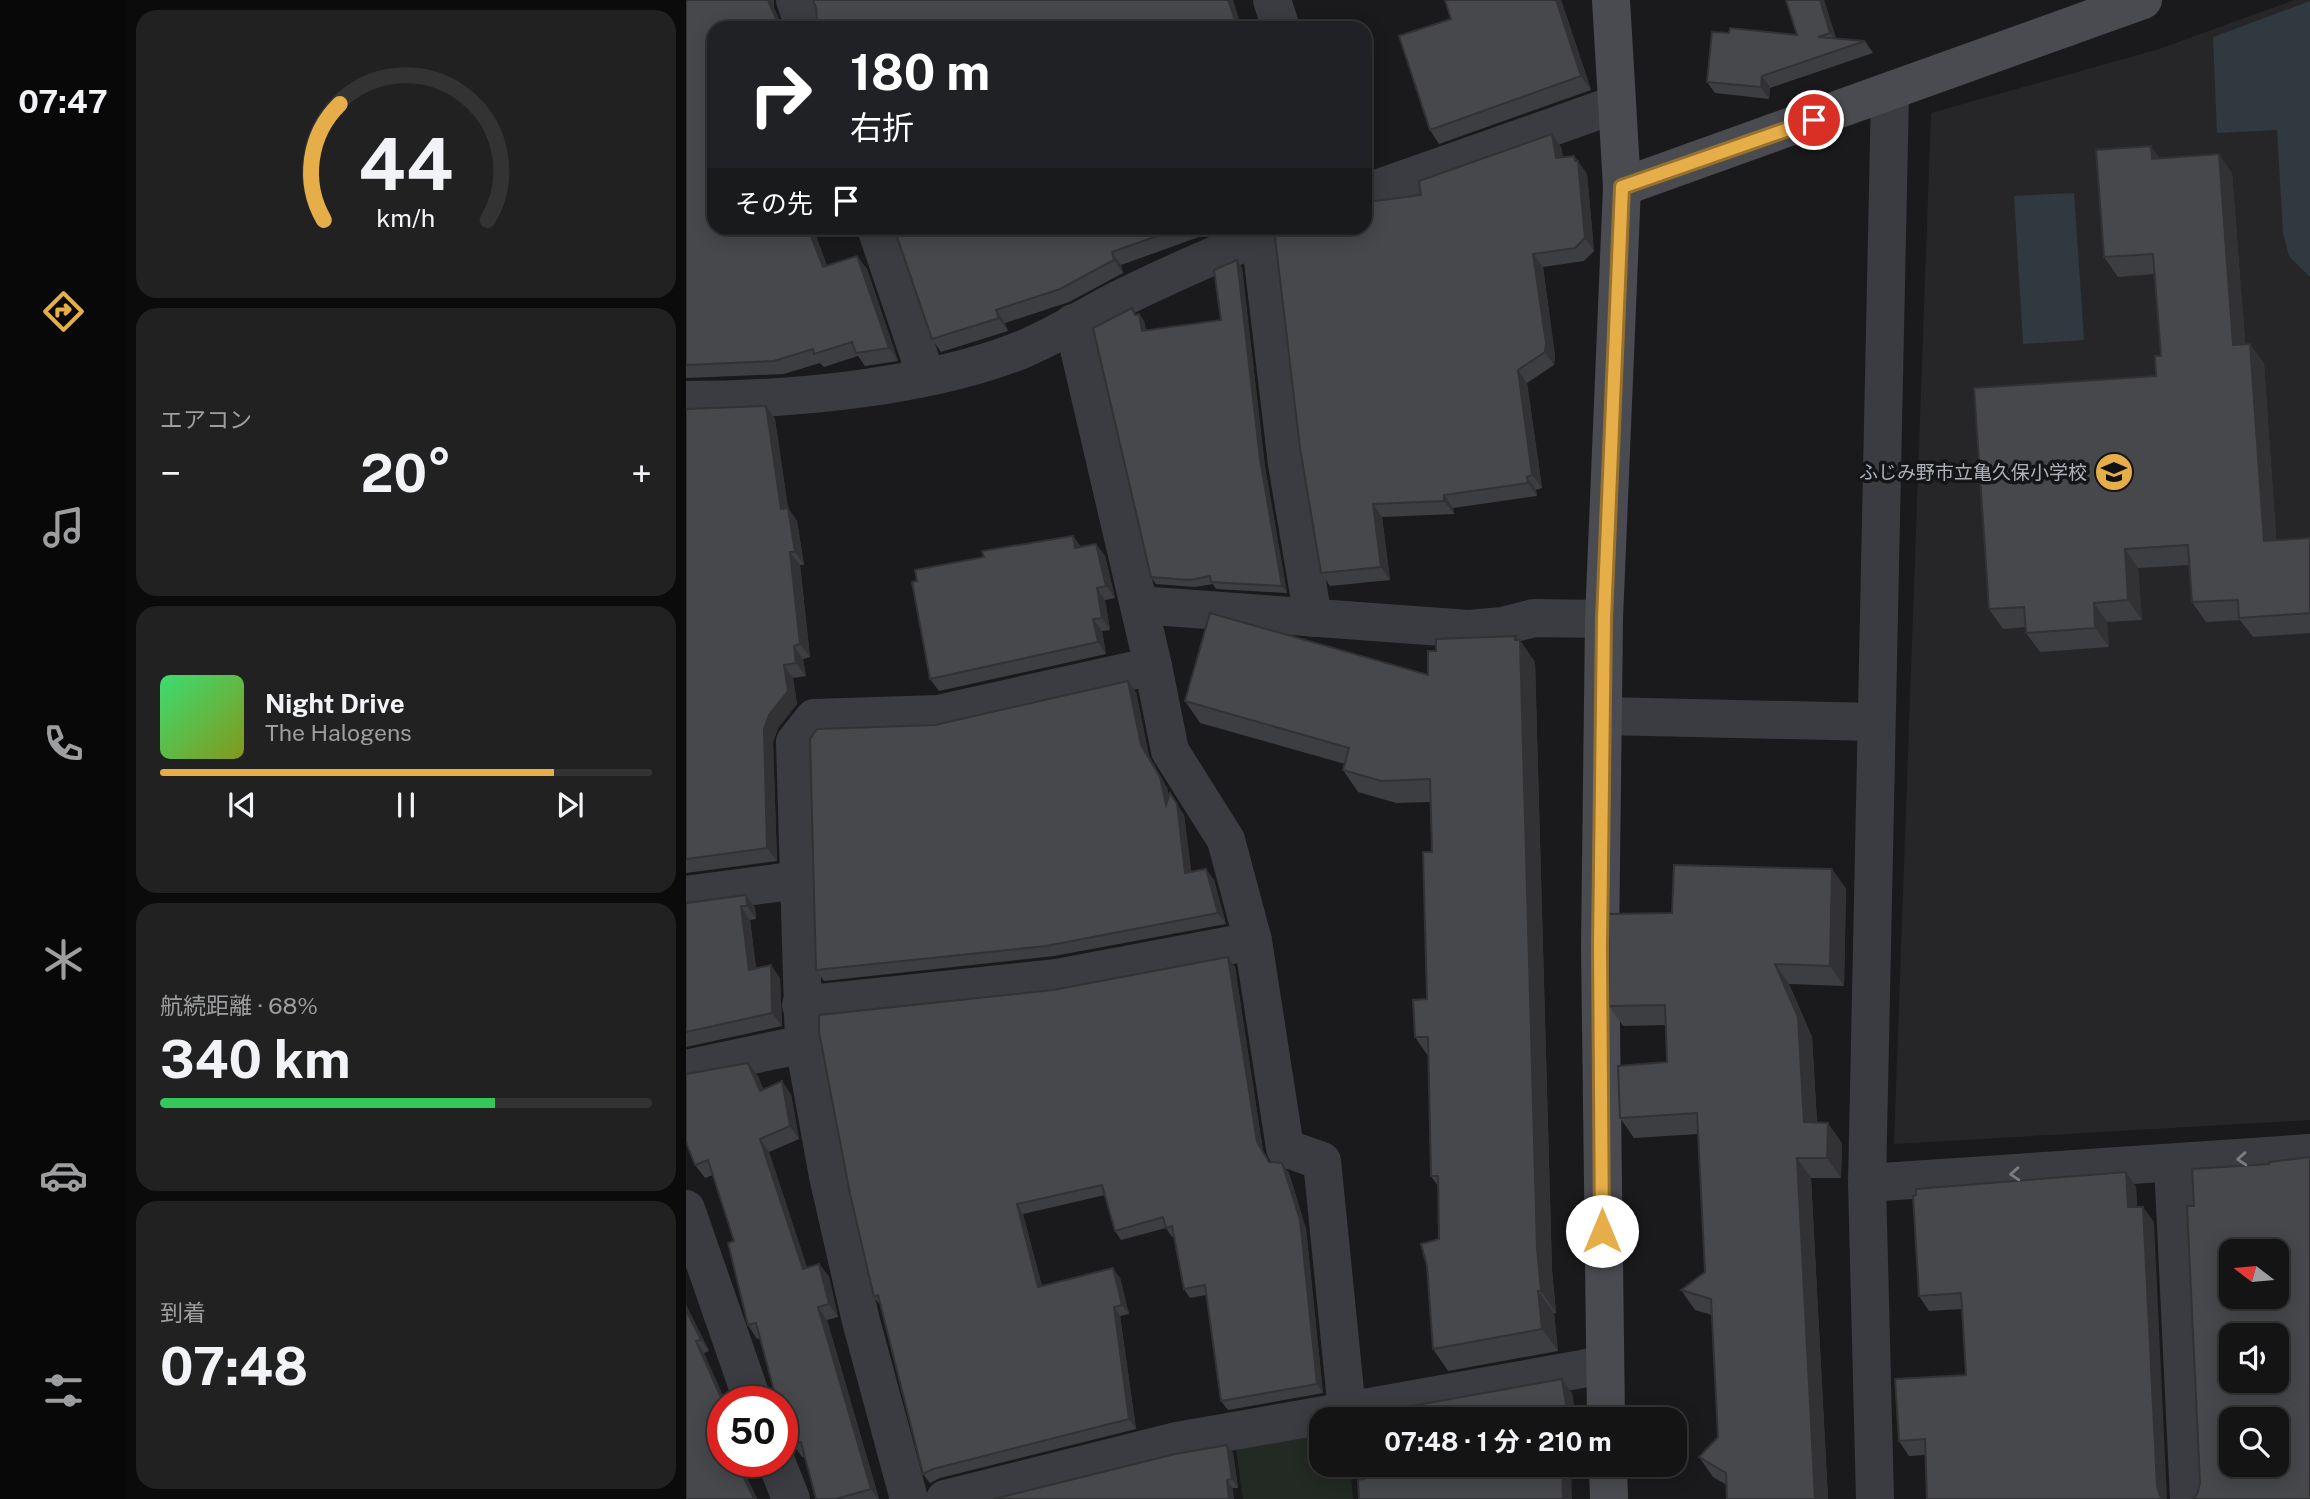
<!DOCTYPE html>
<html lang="ja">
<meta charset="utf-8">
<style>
:root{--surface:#141415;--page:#212122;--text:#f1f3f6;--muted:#9d9ea0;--line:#333334;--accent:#e6ae48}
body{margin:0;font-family:"Public Sans","Noto Sans JP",sans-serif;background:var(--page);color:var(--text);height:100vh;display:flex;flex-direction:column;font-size:26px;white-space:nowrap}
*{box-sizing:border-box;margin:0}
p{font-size:23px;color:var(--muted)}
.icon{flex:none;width:38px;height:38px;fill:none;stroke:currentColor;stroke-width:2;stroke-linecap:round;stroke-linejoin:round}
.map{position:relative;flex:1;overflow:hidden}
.details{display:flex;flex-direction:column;gap:10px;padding:10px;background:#0b0b0c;width:560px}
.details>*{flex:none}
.guide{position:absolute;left:21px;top:21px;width:665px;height:214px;border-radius:21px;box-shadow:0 4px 18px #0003,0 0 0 2px var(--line);background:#202124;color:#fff;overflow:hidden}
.needle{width:46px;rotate:286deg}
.controls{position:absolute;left:1533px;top:1239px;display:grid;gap:14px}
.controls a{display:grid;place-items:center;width:70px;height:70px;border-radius:14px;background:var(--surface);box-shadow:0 4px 18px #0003,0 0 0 2px var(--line);font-size:35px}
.speed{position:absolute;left:21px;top:1386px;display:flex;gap:14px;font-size:35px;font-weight:700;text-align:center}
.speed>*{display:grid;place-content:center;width:91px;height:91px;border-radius:50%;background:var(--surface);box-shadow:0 4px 18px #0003,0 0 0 2px var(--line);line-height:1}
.speed .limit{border:10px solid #d22;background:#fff;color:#111}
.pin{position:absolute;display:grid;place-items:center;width:60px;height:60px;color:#fff;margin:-30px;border:4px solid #fff;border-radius:50%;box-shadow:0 2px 7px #0007}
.me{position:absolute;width:77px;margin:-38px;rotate:0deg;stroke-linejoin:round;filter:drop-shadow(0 0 5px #0008)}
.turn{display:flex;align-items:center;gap:24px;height:147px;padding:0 28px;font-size:32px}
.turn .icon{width:91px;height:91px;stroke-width:2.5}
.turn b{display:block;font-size:49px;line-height:60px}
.then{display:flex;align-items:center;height:66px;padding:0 28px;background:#0003;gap:14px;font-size:26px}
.big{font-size:52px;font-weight:700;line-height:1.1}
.details .card{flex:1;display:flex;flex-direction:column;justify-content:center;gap:10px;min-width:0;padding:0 24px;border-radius:21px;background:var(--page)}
.details .dial{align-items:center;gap:0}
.dial svg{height:182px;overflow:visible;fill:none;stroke:var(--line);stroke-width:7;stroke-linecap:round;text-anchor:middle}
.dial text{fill:var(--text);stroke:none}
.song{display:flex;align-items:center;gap:21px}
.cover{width:84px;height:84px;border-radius:10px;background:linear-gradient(135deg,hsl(140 70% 55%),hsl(70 70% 35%))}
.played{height:7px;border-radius:4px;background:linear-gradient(90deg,var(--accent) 80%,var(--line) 80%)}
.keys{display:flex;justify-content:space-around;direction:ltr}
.heat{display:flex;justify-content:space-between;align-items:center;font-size:38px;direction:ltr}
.charge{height:10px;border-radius:5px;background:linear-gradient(90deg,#34c759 68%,var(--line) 0)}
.trip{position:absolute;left:623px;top:1407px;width:378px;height:70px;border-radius:21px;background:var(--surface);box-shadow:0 4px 18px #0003,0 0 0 2px var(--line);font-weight:700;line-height:70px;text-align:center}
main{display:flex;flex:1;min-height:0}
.tabs{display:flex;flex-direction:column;width:126px;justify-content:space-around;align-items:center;background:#080808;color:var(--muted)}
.tabs .icon{width:49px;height:49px}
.tabs .current{color:var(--accent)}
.tabs b{font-size:32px;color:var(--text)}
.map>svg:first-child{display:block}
.built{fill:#262629}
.green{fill:#222a23}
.water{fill:#30393f}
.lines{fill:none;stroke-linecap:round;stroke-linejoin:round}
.street{stroke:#3b3c41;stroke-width:38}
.secondary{stroke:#494b50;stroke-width:38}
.wall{fill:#3d3e41}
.shaded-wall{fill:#323235}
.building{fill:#47484c;stroke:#323235;stroke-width:2;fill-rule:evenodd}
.oneway{stroke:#7a7d84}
.route-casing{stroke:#96712f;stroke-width:18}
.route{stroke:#e6ae48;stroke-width:12}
.labels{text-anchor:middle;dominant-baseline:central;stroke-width:7;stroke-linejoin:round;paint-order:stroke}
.poi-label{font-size:19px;fill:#adb2ba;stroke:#151517;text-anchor:end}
</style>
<main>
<nav class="tabs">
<b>07:47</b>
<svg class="icon current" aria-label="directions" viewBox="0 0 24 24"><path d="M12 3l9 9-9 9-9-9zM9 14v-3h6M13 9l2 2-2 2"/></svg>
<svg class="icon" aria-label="music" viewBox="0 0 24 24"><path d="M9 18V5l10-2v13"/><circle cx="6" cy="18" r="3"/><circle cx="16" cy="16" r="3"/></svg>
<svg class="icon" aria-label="phone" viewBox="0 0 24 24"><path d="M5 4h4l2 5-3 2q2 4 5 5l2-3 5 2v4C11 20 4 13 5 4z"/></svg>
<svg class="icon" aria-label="climate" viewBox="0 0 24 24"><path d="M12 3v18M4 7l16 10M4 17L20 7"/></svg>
<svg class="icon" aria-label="car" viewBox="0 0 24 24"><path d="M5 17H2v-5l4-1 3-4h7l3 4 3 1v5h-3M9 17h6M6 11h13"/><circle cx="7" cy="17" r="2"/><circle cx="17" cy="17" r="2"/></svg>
<svg class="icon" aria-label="filters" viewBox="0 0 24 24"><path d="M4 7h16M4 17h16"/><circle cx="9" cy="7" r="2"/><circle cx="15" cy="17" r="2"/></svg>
</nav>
<section class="details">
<div class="card dial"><svg viewBox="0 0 100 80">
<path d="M14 69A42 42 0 1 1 86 69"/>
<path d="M14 69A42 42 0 0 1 21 18" stroke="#e6ae48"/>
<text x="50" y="56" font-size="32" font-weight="700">44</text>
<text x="50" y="72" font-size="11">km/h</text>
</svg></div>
<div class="card"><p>エアコン</p>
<div class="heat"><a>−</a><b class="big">20°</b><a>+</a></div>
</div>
<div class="card">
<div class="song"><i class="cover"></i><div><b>Night Drive</b><p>The Halogens</p></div></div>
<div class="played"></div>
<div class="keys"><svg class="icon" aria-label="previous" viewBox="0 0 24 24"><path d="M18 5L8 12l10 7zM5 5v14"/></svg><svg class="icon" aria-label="pause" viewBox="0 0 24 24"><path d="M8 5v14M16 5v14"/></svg><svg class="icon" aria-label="next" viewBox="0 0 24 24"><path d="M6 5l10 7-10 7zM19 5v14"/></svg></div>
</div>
<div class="card"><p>航続距離 · 68%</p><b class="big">340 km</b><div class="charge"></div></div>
<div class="card"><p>到着</p><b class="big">07:48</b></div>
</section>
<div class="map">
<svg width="1624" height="1499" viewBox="0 0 1624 1499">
<rect width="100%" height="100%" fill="#1a1a1c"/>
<path class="built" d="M1608 0H1624V1120L1208 1144 1245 113 1473 49Z"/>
<path class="green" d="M635 1426V1465H664L667 1499H557L549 1441Z"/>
<g class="water">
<path d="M1624 1V277L1603 256 1597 233 1591 130 1531 133 1527 37Z"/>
<path d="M1388 193 1398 340 1337 344 1328 196Z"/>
</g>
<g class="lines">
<g class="street">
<path d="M109 0 119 28"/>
<path d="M586 0 595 28"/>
<path d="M679 193 931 104"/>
<path d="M190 228 240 376"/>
<path d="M574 236 601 464 627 618"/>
<path d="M387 323 467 666 484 751 540 840 567 941 599 1148 636 1161 661 1411 918 1365"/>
<path d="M0 400C102 400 240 388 335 350 369 336 401 316 434 299 486 273 540 250 594 228"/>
<path d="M453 605 783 629 817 626 848 618 918 619"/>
<path d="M918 716 1189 722"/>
<path d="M0 895 113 880"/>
<path d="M115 1005 371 978 567 941"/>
<path d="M118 1044 142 1176 175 1321 223 1499"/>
<path d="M0 1069 118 1044 109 742 128 718 252 714 467 666"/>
<path d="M1487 1164 1503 1499"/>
<path d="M1181 1183 1624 1153"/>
<path d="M0 1209 67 1402"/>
<path d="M90 1461 105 1499"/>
<path d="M259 1499 491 1441 661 1411"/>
<path d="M1189 1499 1181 1183 1204 93"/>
</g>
<g class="secondary">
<path d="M936 187 1457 0"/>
<path d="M920 1419 914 946 918 619 936 187 925 0"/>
<path d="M922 1465 923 1499"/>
</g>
</g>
<g class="wall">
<path d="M0 0 88 7 28 228H127L141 266 171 256 181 269 212 361 179 366 172 356 138 367 134 363 98 374 0 378Z"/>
<path d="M759 0H875L905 90 753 144 744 130 765 19Z"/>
<path d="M1100 0H1138L1150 39 1179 41 1187 53 1084 88 1083 99 1029 93 1021 82 1111 35Z"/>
<path d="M875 147 877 157 888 156 901 174 908 251 898 261 857 267 869 356 868 365 841 383 856 488 850 490 851 496 767 508 768 514 696 517 704 580 644 586 635 573 602 229 683 216 735 195Z"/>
<path d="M1474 159 1546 173 1559 344 1578 363 1590 540 1624 538V633L1567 637 1554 620 1520 622 1506 602 1504 565 1452 568 1456 620 1421 622 1423 647 1354 652 1340 633V627L1317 629 1303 609 1470 376 1475 356 1468 274 1432 277 1418 257Z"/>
<path d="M208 228H538L435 265 437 273 383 302 319 323 322 331 255 352 246 339Z"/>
<path d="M551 260 556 268 579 467 601 593 530 589 527 584 509 587 470 584 465 577 451 314H453L458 321 460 330 535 320Z"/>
<path d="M80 406 89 419 102 508 111 521 118 565H114L124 657 117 659 120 676 107 678 111 704 92 728 87 742 91 861 0 873V409Z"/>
<path d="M387 536 395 547 410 544 419 556 429 598 419 600 424 630 416 631 420 654 253 691 244 679Z"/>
<path d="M830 636 849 662 866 1270 870 1313H868L872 1351 762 1371 747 1349 753 1239 752 1186 745 1176 742 1056 729 1037 741 999 746 852 745 802 710 803 672 792 657 770 659 764 514 723 499 701 742 675 750 651Z"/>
<path d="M450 692 463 756 481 788 483 795 498 815 505 872 520 869 528 880 540 924 368 956 138 981 130 970 249 725Z"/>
<path d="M1146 869 1160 889 1158 986 1103 984 1126 1037 1131 1122 1156 1143 1155 1178H1125L1142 1499H1041V1485L1027 1477 1013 1457 1032 1437 1026 1315 1009 1310 995 1290 1019 1272 1012 1134 948 1138 934 1118 981 1062 980 1025 937 1026 923 1006 986 913Z"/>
<path d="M60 895 69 908 70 919 64 920 70 968 94 978 96 1026 0 1047V903Z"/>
<path d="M549 967 577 1151 584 1162 603 1173 620 1229 637 1393 542 1410 535 1401 520 1295 504 1298 498 1289 488 1236 486 1237 480 1228 435 1240 429 1231 419 1195 337 1214 356 1286 434 1278 443 1314 434 1316 450 1429 254 1478 244 1483 237 1474 195 1306 188 1297 367 990Z"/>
<path d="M72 1076 77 1089 105 1094 113 1139 83 1152 121 1268 133 1264 143 1277 152 1317 141 1320 193 1499H130L118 1457H116L107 1444 99 1418 96 1415V1402L74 1338 71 1339 62 1325 48 1241 27 1175 19 1178 9 1165Z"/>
<path d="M1450 1187 1451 1207 1468 1222 1239 1455 1223 1456 1213 1441 1280 1375 1276 1309 1243 1311 1233 1296Z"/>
<path d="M0 1305 23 1351 18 1353 37 1402V1461H53L71 1499H0Z"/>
<path d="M886 1393 890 1419H675Z"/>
<path d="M541 1445 547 1453 552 1488 308 1499Z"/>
</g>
<g class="shaded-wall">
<path d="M82 0H88V7L97 28H94Z"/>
<path d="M542 0H547L556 28H552Z"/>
<path d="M870 0H875L905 90 895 76Z"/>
<path d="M1134 0H1138L1152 44 1144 33Z"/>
<path d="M1076 76 1084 88 1083 99 1075 87Z"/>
<path d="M866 134 875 147 879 171 870 158Z"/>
<path d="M1465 146 1479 165 1466 159Z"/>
<path d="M1533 154 1546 173 1561 364 1547 345Z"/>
<path d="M888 156 901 174 908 251 899 238Z"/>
<path d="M122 228H127L146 280 137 267Z"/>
<path d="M426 252 435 265 437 273 428 260Z"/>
<path d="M847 254 857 267 869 356 868 365 859 352Z"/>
<path d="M171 256 181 269 212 361 203 348Z"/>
<path d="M551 260 556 268 579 467 601 593 596 586 574 459Z"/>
<path d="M310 310 319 323 322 331 313 318Z"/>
<path d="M453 314 458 321 461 338 456 331Z"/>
<path d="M1564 344 1578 363 1592 560 1578 541Z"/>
<path d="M832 370 841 383 856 488 846 475Z"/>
<path d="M80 406 89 419 102 508 111 521 118 565 109 552 95 509Z"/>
<path d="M841 477 850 490 851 496 842 483Z"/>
<path d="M758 495 767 508 768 514 758 501Z"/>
<path d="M687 504 696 517 704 580 695 567Z"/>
<path d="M387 536 395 548H389Z"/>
<path d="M410 544 419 556 429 598 420 586Z"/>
<path d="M1439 549 1452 568 1456 620 1442 600Z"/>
<path d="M104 552 114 565 124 657 114 644Z"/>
<path d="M411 588 419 600 424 630 416 618Z"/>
<path d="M1408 603 1421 622 1423 647 1409 628Z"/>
<path d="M407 619 416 631 420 654 412 642Z"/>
<path d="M830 636 834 643V640L849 662 866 1270 870 1313 855 1291 851 1248Z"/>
<path d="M108 646 117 659 120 676 110 663Z"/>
<path d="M98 665 107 678 111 704 92 728 87 742 91 861 81 848 78 729Z"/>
<path d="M442 681 450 692 463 756 481 788 488 815 480 805 455 745Z"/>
<path d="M484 793 498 815 507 884 499 873Z"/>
<path d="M520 869 528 880 540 924 532 913Z"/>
<path d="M1146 869 1160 889 1158 986 1144 966Z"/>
<path d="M60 895 69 908 70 919 61 906Z"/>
<path d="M55 906 64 920 72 983 63 970Z"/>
<path d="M542 957 549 967 577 1151 590 1171 571 1142Z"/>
<path d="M1089 964 1103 984 1126 1037 1132 1142 1118 1122Z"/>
<path d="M85 965 94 978 96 1026 86 1013Z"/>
<path d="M62 1063 72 1076 83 1104 74 1091Z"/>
<path d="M96 1081 105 1094 113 1139 104 1126Z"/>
<path d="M1142 1123 1156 1143 1155 1178 1141 1158Z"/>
<path d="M74 1139 83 1152 126 1282 117 1269Z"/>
<path d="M1111 1158 1125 1178 1142 1499H1129Z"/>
<path d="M596 1163 603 1173 620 1229 637 1393 631 1384Z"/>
<path d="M1440 1172 1450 1187 1452 1223 1442 1207Z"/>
<path d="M331 1204 337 1214 358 1296 352 1287Z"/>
<path d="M1457 1207 1468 1222 1481 1499H1476L1471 1486Z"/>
<path d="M133 1264 143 1277 152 1317 143 1304Z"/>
<path d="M427 1268 434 1278 443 1314 436 1305Z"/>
<path d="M852 1291 868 1313 872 1351 856 1329Z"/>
<path d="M0 1305 23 1351 15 1340 0 1310Z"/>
<path d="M132 1307 141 1320 193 1499H192L185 1489Z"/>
<path d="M428 1307 434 1316 450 1429 443 1419Z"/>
<path d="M10 1341 18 1353 40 1402H37Z"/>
<path d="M876 1379 886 1393 890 1419H887L881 1410Z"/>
<path d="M875 1411 881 1419H875Z"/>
<path d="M541 1445 547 1453 552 1488 546 1479Z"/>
<path d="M50 1461H53L71 1499H68Z"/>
<path d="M876 1465H885L886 1499 877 1498Z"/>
<path d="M541 1480 547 1489 548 1499H543Z"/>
</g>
<g class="building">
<path d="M0 0H82L94 28H28V228H122L137 267 171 256 203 348 170 353 166 342 128 354 127 349 88 361 0 365Z"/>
<path d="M127 0H542L552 28H127L131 20 130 8Z"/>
<path d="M759 0H870L895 76 744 130 713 36 765 19Z"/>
<path d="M1100 0H1134L1144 33 1132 37 1179 41 1076 76 1075 87 1021 82 1026 32 1043 33 1044 28 1111 35Z"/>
<path d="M866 134 870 158 888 156 889 161H892L899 238 889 248 847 254 860 343 859 352 832 370 846 475 841 477 842 483 758 495V501L687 504 695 567 635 573 614 448 589 237 602 228H679V216H683L681 202 735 195 733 181Z"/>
<path d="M1465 146 1466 159 1533 154 1547 345 1564 344 1578 541 1624 538V613L1553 618 1552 600 1506 602 1502 545 1439 549 1442 600 1408 603 1409 628 1340 633 1338 607 1303 609 1288 388 1470 376 1469 356H1475L1467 254 1418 257 1410 150Z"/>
<path d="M208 228H494L426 252 428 260 374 289 310 310 313 318 246 339Z"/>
<path d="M551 260 574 459 596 586 525 582 524 576 504 580 465 577 407 328 446 308 449 315 453 314 456 331 535 320 528 270Z"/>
<path d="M80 406 95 509 102 508 109 552H104L114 644 108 646 110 663 98 665 102 691 83 715 78 729 81 848 0 859V409Z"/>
<path d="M387 536 389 548 410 544 420 586 411 588 416 618 407 619 412 642 244 679 226 582 231 581 229 570 298 557 296 551Z"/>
<path d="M524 613 742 675V651H750V639L830 636 829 640H834L851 1248 855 1291H852L856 1329 747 1349 741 1266 735 1244 753 1239 752 1176H745L742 1037H729L727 1000 741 999 737 852H746L744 779 695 781 657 770 663 748 499 701Z"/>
<path d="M442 681 455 745 474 777 480 805 484 793 491 804 499 873 520 869 532 913 360 946 130 970 124 739 131 729 249 725Z"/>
<path d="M988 865 1146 869 1144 966 1089 964 1112 1017 1118 1122 1142 1123 1141 1158H1111L1129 1499H1041L1040 1473 1013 1457 1032 1437 1025 1299 995 1290 1019 1272 1011 1113 934 1118 932 1066 981 1062 979 1005 923 1006 922 914 986 913Z"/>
<path d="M60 895 61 906H55L63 970 85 965 86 1013 0 1032V903Z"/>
<path d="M542 957 571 1142 583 1162 596 1163 614 1220 631 1384 535 1401 519 1285 498 1289 486 1226 480 1228 477 1217 429 1231 416 1185 331 1204 352 1287 427 1268 436 1305 428 1307 443 1419 247 1469 237 1474 192 1295 188 1297 164 1194 133 1032V1015L367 990Z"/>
<path d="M62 1063 74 1091 96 1081 104 1126 74 1139 117 1269 133 1264 143 1304 132 1307 185 1489 150 1499H130L115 1442 107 1444 96 1411V1402H91L70 1323 62 1325 42 1243 48 1241 22 1160 9 1165 0 1142V1074Z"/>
<path d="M1624 1157V1499H1507L1511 1494 1514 1483 1501 1206H1508L1506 1169 1583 1164V1162ZM1545 1251H1591V1297H1545ZM1545 1335H1591V1381H1545ZM1545 1419H1591V1465H1545Z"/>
<path d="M1440 1172 1442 1207H1457L1471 1486 1474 1496 1478 1499H1241L1239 1439 1213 1441 1209 1379 1280 1375 1275 1293 1233 1296 1227 1196 1230 1195V1189Z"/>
<path d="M0 1310 15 1340 10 1341 37 1402V1429L36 1430 37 1432V1461H50L68 1499H0Z"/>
<path d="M876 1379 881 1410 875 1411V1419H675V1415Z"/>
<path d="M541 1445 546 1479 541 1480 543 1499H308L489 1454Z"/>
<path d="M676 1465H876L877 1498 884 1497V1499H673L672 1480 678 1479Z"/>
</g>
<defs><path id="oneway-chevron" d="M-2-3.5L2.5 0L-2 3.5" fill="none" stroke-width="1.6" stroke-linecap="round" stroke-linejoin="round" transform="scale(1.75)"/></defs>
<g class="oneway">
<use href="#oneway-chevron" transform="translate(1556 1159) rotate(176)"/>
<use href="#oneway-chevron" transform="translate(1329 1174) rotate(176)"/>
</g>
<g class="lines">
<defs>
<path id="route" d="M916 1231 914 946 918 619 936 187 1128 120"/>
</defs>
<use href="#route" class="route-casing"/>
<use href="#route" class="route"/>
</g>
<defs>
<symbol id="school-disc" viewBox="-11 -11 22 22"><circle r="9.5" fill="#e6ae48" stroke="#151517"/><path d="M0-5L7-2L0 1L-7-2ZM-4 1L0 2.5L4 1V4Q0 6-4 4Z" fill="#111"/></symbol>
</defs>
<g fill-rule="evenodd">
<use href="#school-disc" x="1406" y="450" width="44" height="44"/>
</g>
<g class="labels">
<g class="poi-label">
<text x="1401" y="472">ふじみ野市立亀久保小学校</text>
</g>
</g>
</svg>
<div class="controls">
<a><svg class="needle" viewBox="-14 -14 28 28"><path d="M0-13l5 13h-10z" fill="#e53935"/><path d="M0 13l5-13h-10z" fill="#9d9ea0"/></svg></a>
<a><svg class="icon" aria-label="sound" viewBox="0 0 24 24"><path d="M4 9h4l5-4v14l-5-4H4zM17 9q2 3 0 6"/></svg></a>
<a><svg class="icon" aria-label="search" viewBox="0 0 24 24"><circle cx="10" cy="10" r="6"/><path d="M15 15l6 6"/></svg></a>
</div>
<div class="speed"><div class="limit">50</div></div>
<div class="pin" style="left:1128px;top:120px;background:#d93025"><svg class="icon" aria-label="arrive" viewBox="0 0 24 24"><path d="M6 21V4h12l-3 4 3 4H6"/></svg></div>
<svg class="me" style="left:916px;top:1231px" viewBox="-20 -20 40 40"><circle r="19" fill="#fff"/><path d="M0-13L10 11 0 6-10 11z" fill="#e6ae48"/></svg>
<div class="trip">07:48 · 1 分 · 210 m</div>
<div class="guide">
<div class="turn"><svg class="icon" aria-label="right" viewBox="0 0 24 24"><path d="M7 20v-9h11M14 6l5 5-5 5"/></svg><div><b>180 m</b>右折</div></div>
<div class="then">その先<svg class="icon" aria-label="arrive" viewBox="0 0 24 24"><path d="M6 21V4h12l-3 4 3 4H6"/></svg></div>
</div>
</div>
</main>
